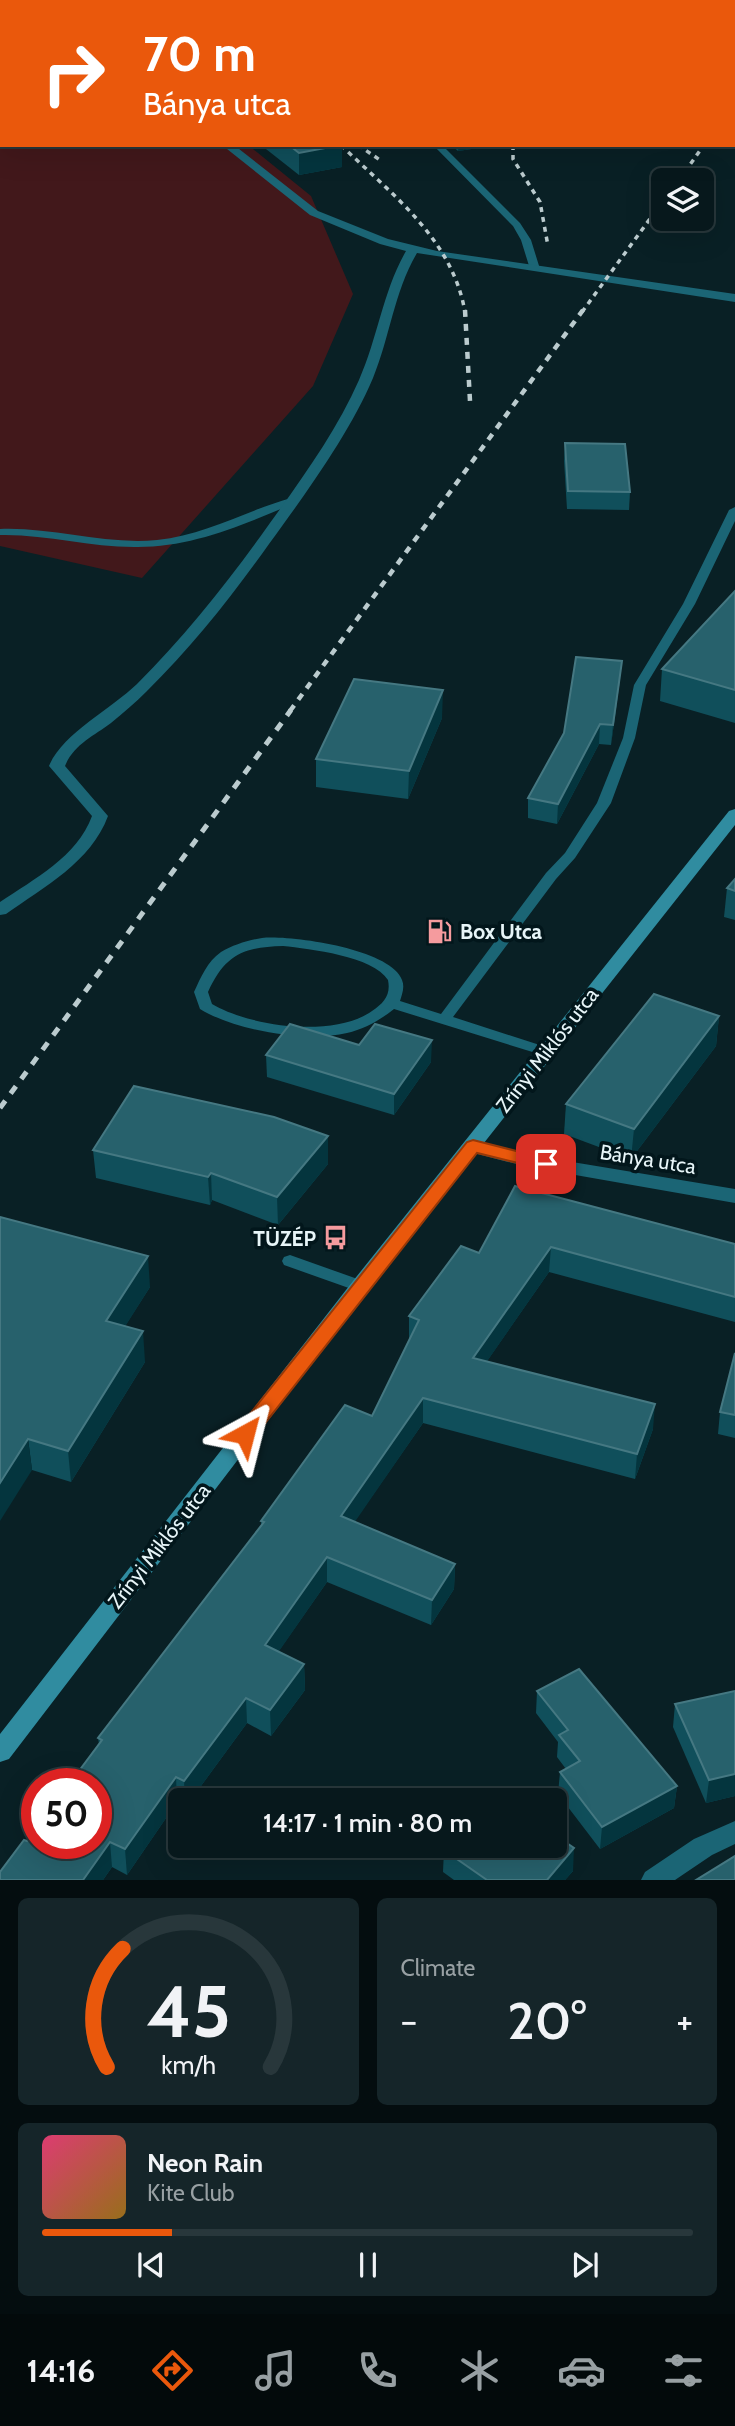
<!DOCTYPE html>
<meta charset="utf-8">
<style>
:root{--surface:#07181c;--page:#152529;--text:#f1f3f6;--muted:#98a0a3;--line:#28373b;--accent:#ea580c}
body{margin:0;font-family:Cabin,sans-serif;background:var(--page);color:var(--text);height:100vh;display:flex;flex-direction:column;font-size:26px;white-space:nowrap}
*{box-sizing:border-box;margin:0}
p{font-size:23px;color:var(--muted)}
.icon{flex:none;width:38px;height:38px;fill:none;stroke:currentColor;stroke-width:2;stroke-linecap:round;stroke-linejoin:round}
.map{position:relative;height:1880px;overflow:hidden}
.side{display:flex;flex-direction:column;gap:18px;padding:18px;background:#040d0f;flex:1}
.side>*{flex:none}
.guide{position:absolute;left:0px;top:0px;width:735px;height:147px;box-shadow:0 7px 28px #0002,0 0 0 2px var(--line);background:#ea580c;color:#fff;overflow:hidden}
.buttons{position:absolute;left:651px;top:168px;display:grid;gap:14px}
.buttons a{display:grid;place-items:center;width:63px;height:63px;border-radius:10px;background:var(--surface);box-shadow:0 7px 28px #0002,0 0 0 2px var(--line);font-size:35px}
.speed{position:absolute;left:21px;top:1768px;display:flex;gap:14px;font-size:35px;font-weight:700;text-align:center}
.speed>*{display:grid;place-content:center;width:91px;height:91px;border-radius:50%;background:var(--surface);box-shadow:0 7px 28px #0002,0 0 0 2px var(--line);line-height:1}
.speed .limit{border:10px solid #d22;background:#fff;color:#111}
.pin{position:absolute;display:grid;place-items:center;width:60px;height:60px;color:#fff;margin:-30px;border-radius:14px;box-shadow:0 4px 10px #0006}
.me{position:absolute;width:77px;margin:-38px;rotate:38deg;stroke-linejoin:round;filter:drop-shadow(0 0 5px #0008)}
.turn{display:flex;align-items:center;gap:24px;height:147px;padding:0 28px;font-size:32px}
.turn .icon{width:91px;height:91px;stroke-width:2.5}
.turn b{display:block;font-size:49px;line-height:60px}
.big{font-size:52px;font-weight:600;line-height:1.1}
.side .widget{flex:1;display:flex;flex-direction:column;justify-content:center;gap:10px;min-width:0;padding:0 24px;border-radius:10px;background:var(--page)}
.side .dial{align-items:center;gap:0}
.dial svg{height:182px;overflow:visible;fill:none;stroke:var(--line);stroke-width:7;stroke-linecap:round;text-anchor:middle}
.dial text{fill:var(--text);stroke:none}
.song{display:flex;align-items:center;gap:21px}
.cover{width:84px;height:84px;border-radius:10px;background:linear-gradient(135deg,hsl(340 70% 55%),hsl(40 70% 35%))}
.played{height:7px;border-radius:4px;background:linear-gradient(90deg,var(--accent) 20%,var(--line) 20%)}
.keys{display:flex;justify-content:space-around;direction:ltr}
.heat{display:flex;justify-content:space-between;align-items:center;font-size:38px;direction:ltr}
.side .tiles{flex:1;display:grid;gap:18px;grid-template-columns:1fr 1fr}
.widget:last-child{grid-column:span 2}
.trip{position:absolute;left:168px;top:1788px;width:399px;height:70px;border-radius:10px;background:var(--surface);box-shadow:0 7px 28px #0002,0 0 0 2px var(--line);font-weight:600;line-height:70px;text-align:center}
.dock{display:flex;height:112px;justify-content:space-around;align-items:center;background:#030a0b;color:var(--muted)}
.dock .icon{width:49px;height:49px}
.dock .selected{color:var(--accent)}
.dock b{font-size:32px;color:var(--text)}
.map>svg:first-child{display:block}
.green{fill:#42181b}
.lines{fill:none;stroke-linecap:round;stroke-linejoin:round}
.lane{fill:#1b6575;fill-rule:evenodd}
.street{fill:#1b6575;fill-rule:evenodd}
.secondary{fill:#308ca0;fill-rule:evenodd}
.rail-far2{stroke:#bbcbce;stroke-width:3.5;stroke-dasharray:5 5;stroke-linecap:butt}
.rail-far1{stroke:#bbcbce;stroke-width:4.5;stroke-dasharray:7 7;stroke-linecap:butt}
.rail{stroke:#bbcbce;stroke-width:5;stroke-dasharray:9 9;stroke-linecap:butt}
.wall{fill:#104f5b}
.shaded-wall{fill:#04353e}
.building{fill:#27616c;stroke:#457882;stroke-width:2}
.route{fill:#ea580c;stroke:#983908;stroke-width:2}
.labels{text-anchor:middle;dominant-baseline:central;stroke-width:7;stroke-linejoin:round;paint-order:stroke}
.poi-label{font-size:21px;font-weight:bold;fill:#e7f5f8;stroke:#02161b;text-anchor:start}
.street-label{font-size:21px;fill:#e7f5f8;stroke:#02161b}
</style>
<div class="map">
<svg width="735" height="1880" viewBox="0 0 735 1880">
<rect width="100%" height="100%" fill="#092025"/>
<path class="green" d="M0 0 74 2H2V145H248L311 196 353 294 313 386 142 578 0 546Z"/>
<g class="lines">
<g class="lane">
<path d="M501 0H509L500 2Z"/>
<path d="M433 145H442L520 223 531 240 540 269 538 271 530 269 521 240 513 226Z"/>
<path d="M291 498 295 499V503C243 525 191 548 134 547 89 547 45 534 0 535V529C53 527 104 545 157 540 205 535 245 511 291 498Z"/>
<path d="M735 507V521L695 604 646 685 635 738 611 803 575 858 556 879 453 1017 549 1048 551 1051 549 1054H539L394 1009C380 1020 365 1029 347 1033 306 1042 236 1031 200 1009L194 992C201 977 207 962 221 952 233 945 248 940 262 938 291 935 391 949 402 980 405 987 402 994 400 1001L441 1014 546 873 565 853 597 803 623 738 634 685 683 604 729 510ZM283 946C310 949 373 956 388 980 391 995 384 1003 372 1011 334 1038 251 1027 212 1004L208 992C225 955 243 947 283 946Z"/>
<path d="M290 1255 366 1282 368 1286 366 1290 360 1292 284 1265 282 1261 284 1257Z"/>
</g>
<g class="street">
<path d="M17 0H37L15 2Z"/>
<path d="M41 0H51L53 2H42Z"/>
<path d="M0 1 4 2H2V7Z"/>
<path d="M222 145H234L318 211 388 239 437 251 735 294V302L417 253C394 292 390 337 373 378 350 433 304 496 269 544 232 596 192 647 147 691 135 703 123 713 111 723 94 736 74 744 65 766L108 816C91 862 44 887 6 914L0 915V902C34 879 77 857 92 816L49 766C62 734 111 709 137 684 182 639 223 588 260 537 295 488 335 435 359 380 378 337 383 291 406 251L380 244 310 215Z"/>
<path d="M473 1140 524 1154 735 1189V1203L524 1166 466 1151 463 1146 466 1141Z"/>
<path d="M735 1821V1844L712 1855 675 1880H641L645 1872 694 1839Z"/>
</g>
<path class="secondary" d="M735 809V825L367 1291 9 1759 0 1762V1734L353 1281 729 811Z"/>
<g class="rail-far2">
<path d="M174 0 177 2"/>
<path d="M187 0 189 2"/>
<path d="M350 2 352 0"/>
<path d="M580 2 582 0"/>
<path d="M624 2 626 0"/>
<path d="M733 106 735 104"/>
<path d="M341 145C392 195 452 238 465 312"/>
<path d="M358 145 380 160"/>
<path d="M513 145V159L540 202 548 246"/>
<path d="M679 180 704 145"/>
<path d="M582 312 663 201"/>
</g>
<g class="rail-far1">
<path d="M465 310 470 401"/>
<path d="M290 711 583 310"/>
</g>
<path class="rail" d="M0 1108 291 710"/>
</g>
<g class="wall">
<path d="M266 145H342V167L299 175 266 149Z"/>
<path d="M451 145H499L458 151Z"/>
<path d="M565 443 630 492 629 510 567 509 564 461Z"/>
<path d="M735 591V723L660 701 662 669Z"/>
<path d="M620 680 611 745 599 744 557 824 528 818V798Z"/>
<path d="M442 718 408 799 316 787V759Z"/>
<path d="M735 879V920L724 917 727 888Z"/>
<path d="M719 1016 716 1046 631 1159 564 1134 566 1104Z"/>
<path d="M359 1045 431 1062 394 1115 267 1077 266 1055Z"/>
<path d="M328 1136V1164L278 1225 212 1200 210 1205 96 1178 93 1150Z"/>
<path d="M515 1186 735 1244V1322L549 1272 487 1361 653 1429 635 1479 423 1423 354 1522 455 1564 454 1589 431 1625 327 1582 278 1652 304 1664 305 1690 271 1736 247 1723 190 1801H180V1803L177 1802 127 1875 112 1867 103 1880H0L27 1841 99 1744 98 1738 261 1526V1521L372 1416 409 1341V1316L479 1253Z"/>
<path d="M0 1217 150 1287 125 1326 145 1362 71 1482 32 1470Z"/>
<path d="M735 1353V1438L718 1434 720 1412Z"/>
<path d="M537 1691 677 1786 674 1808 600 1849 558 1794 560 1772 566 1769 557 1757 558 1742 536 1713Z"/>
<path d="M735 1691V1796L706 1803 673 1727 675 1704Z"/>
<path d="M444 1850 573 1871 565 1880H454L443 1872Z"/>
</g>
<g class="shaded-wall">
<path d="M342 145V167L299 175V153Z"/>
<path d="M459 145H499L458 151Z"/>
<path d="M622 661 620 680 611 745 613 725Z"/>
<path d="M443 690 442 718 408 799 409 771Z"/>
<path d="M600 724 599 744 557 824 558 804Z"/>
<path d="M719 1016 716 1046 631 1159 634 1129Z"/>
<path d="M432 1040 431 1062 394 1115V1094Z"/>
<path d="M328 1136V1164L278 1225 277 1197Z"/>
<path d="M211 1173 212 1200 210 1205 208 1177Z"/>
<path d="M551 1247 549 1272 472 1383 473 1358Z"/>
<path d="M148 1256 150 1287 109 1352 106 1321Z"/>
<path d="M143 1331 145 1362 71 1482 68 1451Z"/>
<path d="M423 1398V1423L341 1542V1516Z"/>
<path d="M655 1404 653 1429 635 1479 637 1454Z"/>
<path d="M28 1439 32 1470 0 1521V1483Z"/>
<path d="M327 1557V1582L266 1670 265 1645Z"/>
<path d="M455 1564 454 1589 431 1625 432 1600Z"/>
<path d="M304 1664 305 1690 271 1736 270 1710Z"/>
<path d="M246 1698 247 1723 190 1801H185L184 1781Z"/>
<path d="M735 1774V1796L706 1803 709 1780Z"/>
<path d="M176 1777 177 1802 127 1875 125 1849Z"/>
<path d="M677 1786 674 1808 600 1849 602 1827Z"/>
<path d="M110 1842 112 1867 103 1880H83Z"/>
<path d="M574 1848 573 1871 565 1880H547Z"/>
</g>
<g class="building">
<path d="M289 145H341L299 153Z"/>
<path d="M565 443 625 444 630 492 568 491Z"/>
<path d="M735 591V690L662 669Z"/>
<path d="M576 657 622 661 613 725 600 724 558 804 528 798 564 733Z"/>
<path d="M354 679 443 690 409 771 316 759Z"/>
<path d="M735 879V891L727 888Z"/>
<path d="M654 994 719 1016 634 1129 566 1104Z"/>
<path d="M290 1024 359 1045 375 1024 432 1040 394 1094 266 1055Z"/>
<path d="M134 1086 274 1117 328 1136 277 1197 211 1173 208 1177 93 1150Z"/>
<path d="M515 1186 735 1244V1297L551 1247 473 1358 655 1404 637 1454 423 1398 341 1516 455 1564 432 1600 327 1557 265 1645 304 1664 270 1710 246 1698 184 1781 176 1777 125 1849 110 1842 83 1880H0V1872L24 1840 27 1841 37 1828V1843H96V1783H70L102 1740 98 1738 264 1522 261 1521 345 1405 372 1416 419 1320 409 1316 461 1246 479 1253Z"/>
<path d="M0 1217 148 1256 106 1321 143 1331 68 1451 28 1439 0 1483Z"/>
<path d="M735 1353V1415L720 1412Z"/>
<path d="M579 1669 677 1786 602 1827 560 1772 580 1761 559 1735 568 1730 537 1691Z"/>
<path d="M735 1691V1774L709 1780 675 1704Z"/>
<path d="M555 1835 574 1848 547 1880H487L444 1850 447 1846H555Z"/>
<path d="M735 1856V1880H696Z"/>
</g>
<path class="route" d="M473 1140 552 1160 555 1164 546 1170 477 1153 252 1440 245 1442 238 1440 235 1434 238 1429 467 1142Z"/>
<defs>
<symbol id="fuel-bare" viewBox="-9 -9 18 18"><path d="M-5.5-6h7V0h2V4h1.3V-2.5L3-4.5l.8-.8L6-3V5H2.5V1h-1V6h-7ZM-4.2-4.7v3.2H.2V-4.7Z" fill="#f59b9e" stroke="#02161b" stroke-width="2.5" paint-order="stroke"/></symbol>
<symbol id="bus-bare" viewBox="-9 -9 18 18"><path d="M-5-6H5V4H4V6H2V4H-2V6H-4V4H-5ZM-3.5-4V0h7V-4ZM-3.5 1.2v1.5H-2V1.2ZM2 1.2v1.5H3.5V1.2Z" fill="#f59b9e" stroke="#02161b" stroke-width="2.5" paint-order="stroke"/></symbol>
</defs>
<g fill-rule="evenodd">
<use href="#fuel-bare" x="422" y="914" width="35" height="35"/>
<use href="#bus-bare" x="318" y="1220" width="35" height="35"/>
</g>
<g class="labels">
<g class="poi-label">
<text x="460" y="931">Box Utca</text>
<text x="316" y="1238" text-anchor="end">TÜZÉP</text>
</g>
<g class="street-label">
<text transform="translate(547 1050) rotate(-52)">Zrínyi Miklós utca</text>
<text transform="translate(648 1159) rotate(9)">Bánya utca</text>
<text transform="translate(159 1546) rotate(-52)">Zrínyi Miklós utca</text>
</g>
</g>
</svg>
<div class="buttons">
<a><svg class="icon" aria-label="layers" viewBox="0 0 24 24"><path d="M12 4l9 5-9 5-9-5zM3 14l9 5 9-5"/></svg></a>
</div>
<div class="speed"><div class="limit">50</div></div>
<div class="pin" style="left:546px;top:1164px;background:#d93025"><svg class="icon" aria-label="arrive" viewBox="0 0 24 24"><path d="M6 21V4h12l-3 4 3 4H6"/></svg></div>
<svg class="me" style="left:245px;top:1434px" viewBox="-20 -20 40 40"><path d="M0-17L14 15 0 8-14 15z" fill="#ea580c" stroke="#fff" stroke-width="4"/></svg>
<div class="trip">14:17 · 1 min · 80 m</div>
<div class="guide">
<div class="turn"><svg class="icon" aria-label="right" viewBox="0 0 24 24"><path d="M7 20v-9h11M14 6l5 5-5 5"/></svg><div><b>70 m</b>Bánya utca</div></div>
</div>
</div>
<section class="side">
<div class="tiles">
<div class="widget dial"><svg viewBox="0 0 100 80">
<path d="M14 69A42 42 0 1 1 86 69"/>
<path d="M14 69A42 42 0 0 1 21 17" stroke="#ea580c"/>
<text x="50" y="56" font-size="32" font-weight="700">45</text>
<text x="50" y="72" font-size="11">km/h</text>
</svg></div>
<div class="widget"><p>Climate</p>
<div class="heat"><a>−</a><b class="big">20°</b><a>+</a></div>
</div>
<div class="widget">
<div class="song"><i class="cover"></i><div><b>Neon Rain</b><p>Kite Club</p></div></div>
<div class="played"></div>
<div class="keys"><svg class="icon" aria-label="previous" viewBox="0 0 24 24"><path d="M18 5L8 12l10 7zM5 5v14"/></svg><svg class="icon" aria-label="pause" viewBox="0 0 24 24"><path d="M8 5v14M16 5v14"/></svg><svg class="icon" aria-label="next" viewBox="0 0 24 24"><path d="M6 5l10 7-10 7zM19 5v14"/></svg></div>
</div>
</div>
</section>
<nav class="dock">
<b>14:16</b>
<svg class="icon selected" aria-label="directions" viewBox="0 0 24 24"><path d="M12 3l9 9-9 9-9-9zM9 14v-3h6M13 9l2 2-2 2"/></svg>
<svg class="icon" aria-label="music" viewBox="0 0 24 24"><path d="M9 18V5l10-2v13"/><circle cx="6" cy="18" r="3"/><circle cx="16" cy="16" r="3"/></svg>
<svg class="icon" aria-label="phone" viewBox="0 0 24 24"><path d="M5 4h4l2 5-3 2q2 4 5 5l2-3 5 2v4C11 20 4 13 5 4z"/></svg>
<svg class="icon" aria-label="climate" viewBox="0 0 24 24"><path d="M12 3v18M4 7l16 10M4 17L20 7"/></svg>
<svg class="icon" aria-label="car" viewBox="0 0 24 24"><path d="M5 17H2v-5l4-1 3-4h7l3 4 3 1v5h-3M9 17h6M6 11h13"/><circle cx="7" cy="17" r="2"/><circle cx="17" cy="17" r="2"/></svg>
<svg class="icon" aria-label="filters" viewBox="0 0 24 24"><path d="M4 7h16M4 17h16"/><circle cx="9" cy="7" r="2"/><circle cx="15" cy="17" r="2"/></svg>
</nav>
